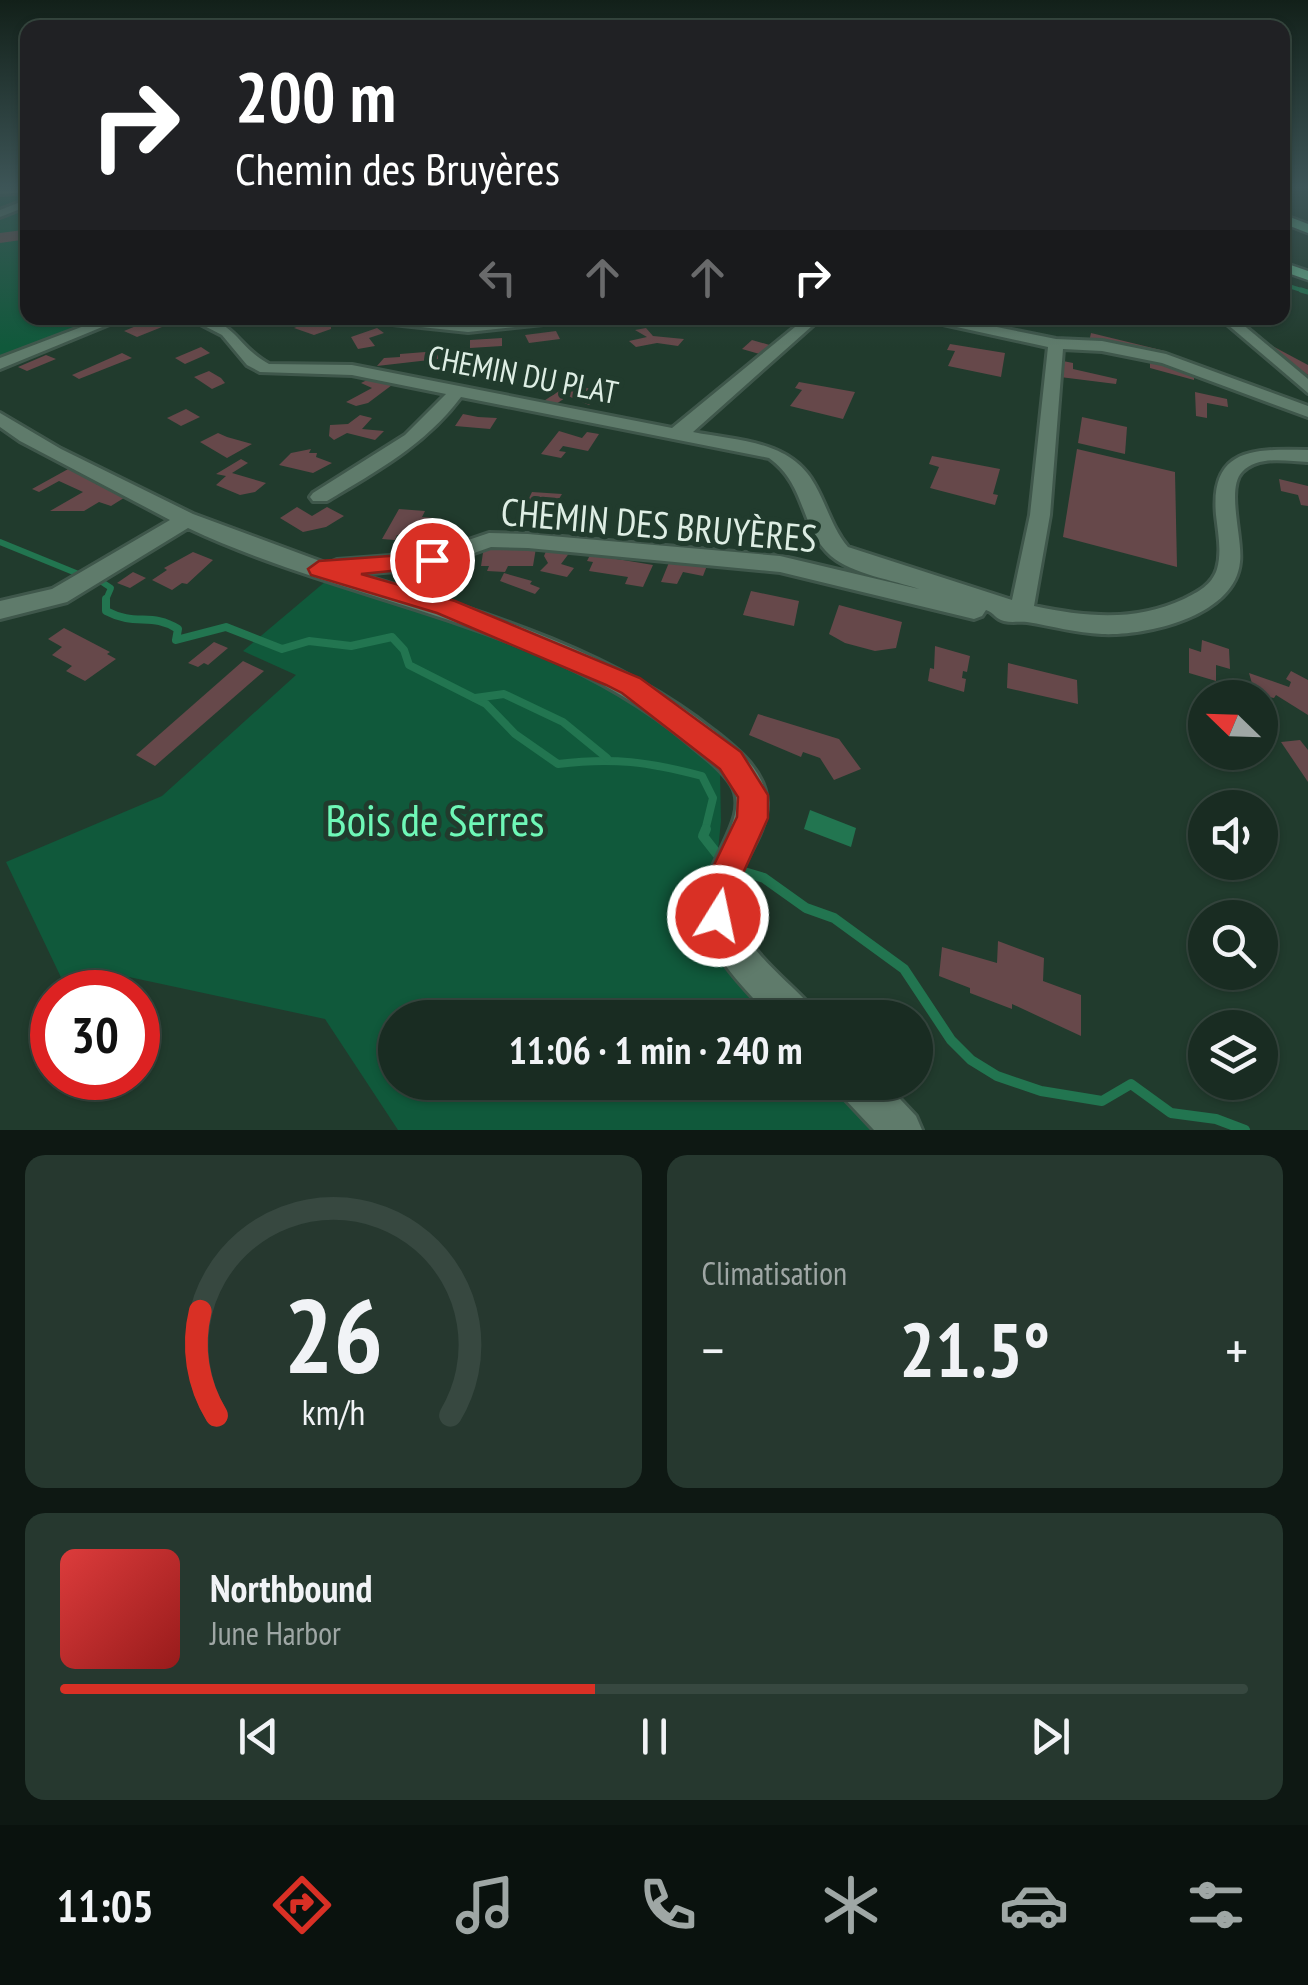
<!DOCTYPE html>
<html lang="fr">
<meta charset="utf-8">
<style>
:root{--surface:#192c22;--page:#26382f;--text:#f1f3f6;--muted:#9fa7a5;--line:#374840;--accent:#d93025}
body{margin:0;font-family:"PT Sans Narrow",sans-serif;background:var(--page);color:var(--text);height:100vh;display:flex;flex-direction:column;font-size:38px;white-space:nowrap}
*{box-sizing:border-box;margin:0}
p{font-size:32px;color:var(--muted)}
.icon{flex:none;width:55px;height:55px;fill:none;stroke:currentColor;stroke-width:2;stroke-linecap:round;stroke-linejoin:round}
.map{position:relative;height:1130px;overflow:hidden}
.drawer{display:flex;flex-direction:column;gap:25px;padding:25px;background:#0e1813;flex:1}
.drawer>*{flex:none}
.hud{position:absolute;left:20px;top:20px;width:1270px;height:305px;border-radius:20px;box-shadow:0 2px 8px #0004,0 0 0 2px var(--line);background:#202124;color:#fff;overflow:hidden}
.needle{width:65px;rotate:293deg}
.buttons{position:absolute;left:1188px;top:680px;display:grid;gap:20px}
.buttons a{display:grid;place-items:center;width:90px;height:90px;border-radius:50%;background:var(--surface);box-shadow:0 2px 8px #0004,0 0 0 2px var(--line);font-size:50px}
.speed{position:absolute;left:30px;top:970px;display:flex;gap:20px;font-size:50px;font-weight:700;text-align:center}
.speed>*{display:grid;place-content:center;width:130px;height:130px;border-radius:50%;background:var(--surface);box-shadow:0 2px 8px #0004,0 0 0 2px var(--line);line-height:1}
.speed .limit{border:15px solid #d22;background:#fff;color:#111}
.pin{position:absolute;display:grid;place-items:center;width:85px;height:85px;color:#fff;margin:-42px;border:5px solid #fff;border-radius:50%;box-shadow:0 2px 10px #0007}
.me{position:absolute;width:110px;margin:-55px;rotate:10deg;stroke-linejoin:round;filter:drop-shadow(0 0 8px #0008)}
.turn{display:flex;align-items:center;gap:35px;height:210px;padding:0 50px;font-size:45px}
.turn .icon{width:130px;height:130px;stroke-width:2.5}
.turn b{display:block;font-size:70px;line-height:85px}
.lanes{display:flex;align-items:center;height:95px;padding:0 50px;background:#0003;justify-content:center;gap:50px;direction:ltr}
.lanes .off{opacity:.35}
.big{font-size:75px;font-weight:700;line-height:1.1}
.drawer .tile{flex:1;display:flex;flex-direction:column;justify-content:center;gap:15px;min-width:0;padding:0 35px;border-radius:20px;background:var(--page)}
.drawer .dial{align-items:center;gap:0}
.dial svg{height:260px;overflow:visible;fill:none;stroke:var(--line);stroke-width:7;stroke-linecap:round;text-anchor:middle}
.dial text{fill:var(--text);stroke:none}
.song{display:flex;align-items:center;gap:30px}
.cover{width:120px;height:120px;border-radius:15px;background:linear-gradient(135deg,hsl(0 70% 55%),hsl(0 70% 35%))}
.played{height:10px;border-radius:5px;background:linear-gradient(90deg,var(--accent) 45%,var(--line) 45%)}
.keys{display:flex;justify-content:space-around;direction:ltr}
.heat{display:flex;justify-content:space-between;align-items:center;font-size:55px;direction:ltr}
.drawer .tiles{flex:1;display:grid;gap:25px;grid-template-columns:1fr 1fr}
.tile:last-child{grid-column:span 2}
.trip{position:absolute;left:378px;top:1000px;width:555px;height:100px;border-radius:50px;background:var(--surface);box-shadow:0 2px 8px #0004,0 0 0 2px var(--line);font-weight:700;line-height:100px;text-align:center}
.tabs{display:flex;height:160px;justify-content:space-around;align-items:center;background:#0a120e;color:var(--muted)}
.tabs .icon{width:70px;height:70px}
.tabs .selected{color:var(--accent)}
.tabs b{font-size:45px;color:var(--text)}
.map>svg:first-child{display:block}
.green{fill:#10593b}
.water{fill:#227550}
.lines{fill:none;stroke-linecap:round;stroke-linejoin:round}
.stream-far4{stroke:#227550;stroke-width:4}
.stream-far3{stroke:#227550;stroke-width:5}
.stream-far2{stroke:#227550;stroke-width:6}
.stream-far1{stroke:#227550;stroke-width:8}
.stream{stroke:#227550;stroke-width:10}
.building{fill:#66484a}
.minor-casing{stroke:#3f574b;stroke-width:6}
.major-casing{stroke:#3f574b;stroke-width:5}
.minor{fill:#5f7b6b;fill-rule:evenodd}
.major{fill:#68b08c;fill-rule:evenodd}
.route{fill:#d93025;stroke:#8d1f18;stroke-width:2.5}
.labels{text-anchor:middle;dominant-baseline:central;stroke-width:10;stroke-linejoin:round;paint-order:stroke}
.far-street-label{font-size:32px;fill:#deeee4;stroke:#213b2d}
.street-label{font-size:38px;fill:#deeee4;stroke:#213b2d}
.near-park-label{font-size:45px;fill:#6ef8b7;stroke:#213b2d}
</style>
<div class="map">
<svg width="1308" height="1130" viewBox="0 0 1308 1130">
<rect width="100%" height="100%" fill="#213b2d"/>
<g class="green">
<path d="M27 192 28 318H109L0 360V193Z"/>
<path d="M326 581H352L627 687 702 742 720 773 721 821 709 937 783 1017 395 1018V1082L843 1083 887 1130H398L325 1019 129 977 92 992H68L6 862 162 796 296 675 243 651Z"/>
</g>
<path class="water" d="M810 810 856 828 851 847 804 829Z"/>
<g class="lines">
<path class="stream-far4" d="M1282 284 1308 292"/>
<path class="stream-far3" d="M1301 290 1308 292"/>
<g class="stream-far2">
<path d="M0 542 76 573"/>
<path d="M102 582 111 588 105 602"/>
</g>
<g class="stream-far1">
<path d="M106 599V611C136 627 151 612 178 629L176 640 226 627 282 649 309 641 351 646 392 637 404 650 409 665 486 704 515 734 558 764C614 757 648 762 702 776L713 798 705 831"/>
<path d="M475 698 504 694 563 722 607 758"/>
</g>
<g class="stream">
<path d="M706 829 703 836 717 854"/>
<path d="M744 872 764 878 806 908 834 918 904 969 951 1040 971 1060 997 1076 1041 1091 1102 1101 1131 1084 1171 1113 1216 1119 1245 1130"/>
</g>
</g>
<g class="building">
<path d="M28 222V239L0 243V233L23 230 21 224Z"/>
<path d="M148 321 162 327 137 337 124 331Z"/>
<path d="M308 322 331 326V329L314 335 294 328Z"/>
<path d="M377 328 384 333 369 338 375 346 358 349 351 337Z"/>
<path d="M646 328 653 336 684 339 678 346 657 343 636 347 629 341 647 337 635 330Z"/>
<path d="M556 331 560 339 529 343 525 335Z"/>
<path d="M1091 333 1165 351V356L1089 342Z"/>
<path d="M502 338V346L470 348V340Z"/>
<path d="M752 340 773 346 763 355 742 349Z"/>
<path d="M1265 342 1308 365V375L1264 344Z"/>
<path d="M950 344 1005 353 1001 377 948 366 955 351 947 350Z"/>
<path d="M201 347 210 353 185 364 175 358Z"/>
<path d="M438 351V359L377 366 384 358 400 357V354Z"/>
<path d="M122 353 132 358 79 379 72 375Z"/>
<path d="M46 355 56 359 27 371 18 367Z"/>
<path d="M1150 358 1194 366V380L1150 368Z"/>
<path d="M1063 361 1073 363V369L1117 379 1116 384 1060 377Z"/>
<path d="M209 371 221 378 225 383 212 389 194 377Z"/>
<path d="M371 378 392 385 368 403 356 406 346 402 372 388 361 383Z"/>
<path d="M799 382 855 392 843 419 790 406 802 390 795 388Z"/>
<path d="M575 385 607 393 589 405 568 396 553 406 539 404 567 386Z"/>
<path d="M1195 392 1227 399 1228 407 1207 403V418L1196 416Z"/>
<path d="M186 409 200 417 181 426 167 418Z"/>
<path d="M463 414 478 417 497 418 490 429 455 426Z"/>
<path d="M360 415 372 418 362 429 384 431 375 440 347 433 334 440 329 436 330 425 348 424Z"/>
<path d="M1082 417 1127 427 1125 454 1078 443Z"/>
<path d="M559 431 582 438 587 432 599 434 588 451 563 446 559 451 566 452 561 458 541 454Z"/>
<path d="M218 433 227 437 252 444 227 458 200 442Z"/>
<path d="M311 449 309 453H317L316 457 332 463 313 473 279 465 291 453Z"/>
<path d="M1077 449 1175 472 1177 567 1063 537Z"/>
<path d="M932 456 1000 469 993 494 998 495 995 505 930 488 939 467 929 464Z"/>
<path d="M241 459 248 463 232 473 266 483 255 492 240 495 216 485 226 476 216 474Z"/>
<path d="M70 468 93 477 96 484 108 488 114 485 127 496 111 506 99 502 84 511H50L83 492 59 481 39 492 32 489Z"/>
<path d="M1279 479 1308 486V506L1301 505 1298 495 1281 491Z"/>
<path d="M532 492 562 494 547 518 559 519 551 537 528 536 533 527 516 525Z"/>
<path d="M297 507 312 516 327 507 344 516 326 527 303 532 280 518Z"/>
<path d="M399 509 425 511 422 517 433 518 423 537 397 535 395 540 382 539Z"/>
<path d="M484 546 536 548 533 566H508L505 572 487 571 489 566H481Z"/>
<path d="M547 549 570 552 561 564 574 568 567 577 540 571 548 563 544 556Z"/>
<path d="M193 552 213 560 187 584 182 583 172 590 152 580 167 570 164 568Z"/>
<path d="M590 555 623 560 653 565 643 587 625 584 628 577 589 571 593 562 587 561Z"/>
<path d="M670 560 708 563 703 576 683 572 677 584 661 582Z"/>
<path d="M133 572 146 578 130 588 117 583Z"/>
<path d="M504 573 532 581 530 584 540 588 535 594 500 581Z"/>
<path d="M751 591 799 601 794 626 743 615Z"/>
<path d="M839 605 902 622 896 648 875 651 845 643 829 634Z"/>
<path d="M64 628 110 652 107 654 116 659 85 681 66 671 72 666 52 655 62 647 48 639Z"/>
<path d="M1202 640 1229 649 1230 669 1216 665V681L1189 673V648L1201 652Z"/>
<path d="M214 642 228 648 208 665 204 663 198 667 188 663Z"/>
<path d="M935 646 970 656 967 672 963 671 962 678 966 679 964 692 928 681 930 668 934 669Z"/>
<path d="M243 661 264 671 155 766 136 755Z"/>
<path d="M1008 663 1077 680 1078 704 1007 688Z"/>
<path d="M1291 671 1308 680V715L1276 695 1274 698 1255 694 1249 673 1289 687 1291 682 1286 679Z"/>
<path d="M758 714 839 739 861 769 834 780 820 758 803 752 801 757 749 735Z"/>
<path d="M1300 740 1308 750V782L1281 742Z"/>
<path d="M998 941 1044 958 1043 981 1081 995V1036L1012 1004V1009L970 993V988L939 976 942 947 997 963Z"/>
</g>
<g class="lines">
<defs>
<g id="minor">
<path d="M0 189H28V192L0 194Z"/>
<path d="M28 199V206L0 217V210Z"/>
<path d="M105 318H124L0 369V358Z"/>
<path d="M189 318C234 315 236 347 269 364L352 365 672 428 806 318H821L693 432C738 441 791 440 815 485 827 506 832 528 848 547L1012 600 1030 515 1048 347 934 322 927 318H952L1056 339 1102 341 1166 354 1308 406V417L1162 363 1102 351 1063 349 1050 515 1034 606C1086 617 1135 622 1184 599 1198 592 1212 585 1217 569 1222 552 1218 533 1216 515 1210 447 1255 449 1308 450V462C1287 461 1258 455 1242 472 1226 489 1243 539 1240 562 1235 616 1147 636 1102 634 1076 633 1052 626 1027 622 1020 621 1012 623 1004 621 995 619 995 613 986 610L982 616 974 619 780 572 528 548 491 547 432 568 359 574C482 612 610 649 713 730 736 748 765 770 767 802 768 821 756 842 747 859 712 927 767 960 810 1005L815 1018H772C745 989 712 958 703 919 692 872 755 820 731 784 720 767 702 755 687 742 545 622 351 605 188 528L67 602 0 619V601L52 589 170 520 20 441 0 427V413L61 449 193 514 328 564 337 560 430 553 489 533 528 534 780 556 919 589C893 580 852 574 831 556 800 529 807 485 769 458L461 397C426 444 377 471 327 501H313L310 497 313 493 405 435 446 394 352 375 260 372 247 365 222 335Z"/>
<path d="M367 318C401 316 434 324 468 324 502 324 535 316 569 318L562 322 468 332 374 322Z"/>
<path d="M1220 318H1235L1308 379V393Z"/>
<path d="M837 1082H884L916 1116 922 1130H874L842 1096Z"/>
</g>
<g id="major">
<path d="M1282 214 1308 224V233L1282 223Z"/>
<path d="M1282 262 1308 271V280L1282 271Z"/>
</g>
</defs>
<use href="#minor" class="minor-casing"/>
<use href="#major" class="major-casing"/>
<use href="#minor" class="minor"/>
<use href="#major" class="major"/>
</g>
<linearGradient id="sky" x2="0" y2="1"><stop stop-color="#122019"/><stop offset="0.54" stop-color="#3d5557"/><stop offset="1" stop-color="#3d5557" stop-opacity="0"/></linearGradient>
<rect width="1308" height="347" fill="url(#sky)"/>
<path class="route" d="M432 553 440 555 444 560 440 566 361 574 455 601 640 678 741 752 768 795V818L735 891 736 916 731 928 718 933 706 928 701 916 702 890 737 817 738 797 720 769 622 693 606 685 437 613 311 575 308 569 319 561Z"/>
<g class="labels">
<g class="far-street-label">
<text transform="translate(523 374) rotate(11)">CHEMIN DU PLAT</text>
</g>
<g class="street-label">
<text transform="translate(659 524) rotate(5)">CHEMIN DES BRUYÈRES</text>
</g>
<g class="near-park-label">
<text x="435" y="819">Bois de Serres</text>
</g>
</g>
</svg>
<div class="buttons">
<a><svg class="needle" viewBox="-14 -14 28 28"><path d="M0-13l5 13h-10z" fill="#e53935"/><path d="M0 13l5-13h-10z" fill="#9fa7a5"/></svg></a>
<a><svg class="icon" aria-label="sound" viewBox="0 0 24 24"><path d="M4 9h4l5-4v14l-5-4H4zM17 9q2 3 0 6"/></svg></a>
<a><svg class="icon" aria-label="search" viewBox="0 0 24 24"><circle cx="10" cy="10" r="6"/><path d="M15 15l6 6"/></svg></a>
<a><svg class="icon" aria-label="layers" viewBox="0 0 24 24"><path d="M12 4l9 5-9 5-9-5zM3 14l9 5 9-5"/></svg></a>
</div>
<div class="speed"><div class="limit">30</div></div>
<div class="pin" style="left:432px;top:560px;background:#d93025"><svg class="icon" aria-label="arrive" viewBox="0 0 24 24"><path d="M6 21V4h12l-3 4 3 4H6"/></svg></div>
<svg class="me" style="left:718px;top:916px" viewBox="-20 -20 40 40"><circle r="17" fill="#d93025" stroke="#fff" stroke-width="3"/><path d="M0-11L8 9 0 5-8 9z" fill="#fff"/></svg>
<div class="trip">11:06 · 1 min · 240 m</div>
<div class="hud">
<div class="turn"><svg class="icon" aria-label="right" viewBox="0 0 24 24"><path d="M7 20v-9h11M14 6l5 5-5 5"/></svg><div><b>200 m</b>Chemin des Bruyères</div></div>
<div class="lanes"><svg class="icon off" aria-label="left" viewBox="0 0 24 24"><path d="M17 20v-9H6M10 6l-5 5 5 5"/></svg><svg class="icon off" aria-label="ahead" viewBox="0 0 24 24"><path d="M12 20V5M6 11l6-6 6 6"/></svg><svg class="icon off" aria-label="ahead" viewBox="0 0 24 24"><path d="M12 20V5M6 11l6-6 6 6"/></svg><svg class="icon" aria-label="right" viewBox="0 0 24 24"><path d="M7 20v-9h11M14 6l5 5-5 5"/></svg></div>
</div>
</div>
<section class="drawer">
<div class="tiles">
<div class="tile dial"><svg viewBox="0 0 100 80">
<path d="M14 69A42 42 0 1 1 86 69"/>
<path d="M14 69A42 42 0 0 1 9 37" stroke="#d93025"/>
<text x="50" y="56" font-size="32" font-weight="700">26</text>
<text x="50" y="72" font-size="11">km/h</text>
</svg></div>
<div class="tile"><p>Climatisation</p>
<div class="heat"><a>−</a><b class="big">21.5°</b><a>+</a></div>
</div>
<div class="tile">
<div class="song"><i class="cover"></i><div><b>Northbound</b><p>June Harbor</p></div></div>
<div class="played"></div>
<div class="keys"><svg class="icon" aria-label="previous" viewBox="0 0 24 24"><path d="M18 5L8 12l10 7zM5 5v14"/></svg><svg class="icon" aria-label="pause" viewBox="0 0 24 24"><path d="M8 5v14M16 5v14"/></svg><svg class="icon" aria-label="next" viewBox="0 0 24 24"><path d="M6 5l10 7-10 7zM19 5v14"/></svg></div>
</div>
</div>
</section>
<nav class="tabs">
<b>11:05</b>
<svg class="icon selected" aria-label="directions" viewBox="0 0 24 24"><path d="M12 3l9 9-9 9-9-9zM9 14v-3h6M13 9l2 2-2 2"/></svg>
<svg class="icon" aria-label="music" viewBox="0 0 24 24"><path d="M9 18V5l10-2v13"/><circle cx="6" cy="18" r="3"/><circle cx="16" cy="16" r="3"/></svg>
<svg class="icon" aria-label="phone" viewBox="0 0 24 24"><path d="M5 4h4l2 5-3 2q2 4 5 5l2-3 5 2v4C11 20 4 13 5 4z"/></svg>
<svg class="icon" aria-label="climate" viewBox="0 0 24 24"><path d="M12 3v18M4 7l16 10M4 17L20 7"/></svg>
<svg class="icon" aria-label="car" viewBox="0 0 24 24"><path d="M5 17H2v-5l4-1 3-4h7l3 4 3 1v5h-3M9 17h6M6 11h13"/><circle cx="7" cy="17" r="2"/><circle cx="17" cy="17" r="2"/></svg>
<svg class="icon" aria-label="filters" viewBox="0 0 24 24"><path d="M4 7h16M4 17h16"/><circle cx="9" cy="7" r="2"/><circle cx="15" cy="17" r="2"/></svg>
</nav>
